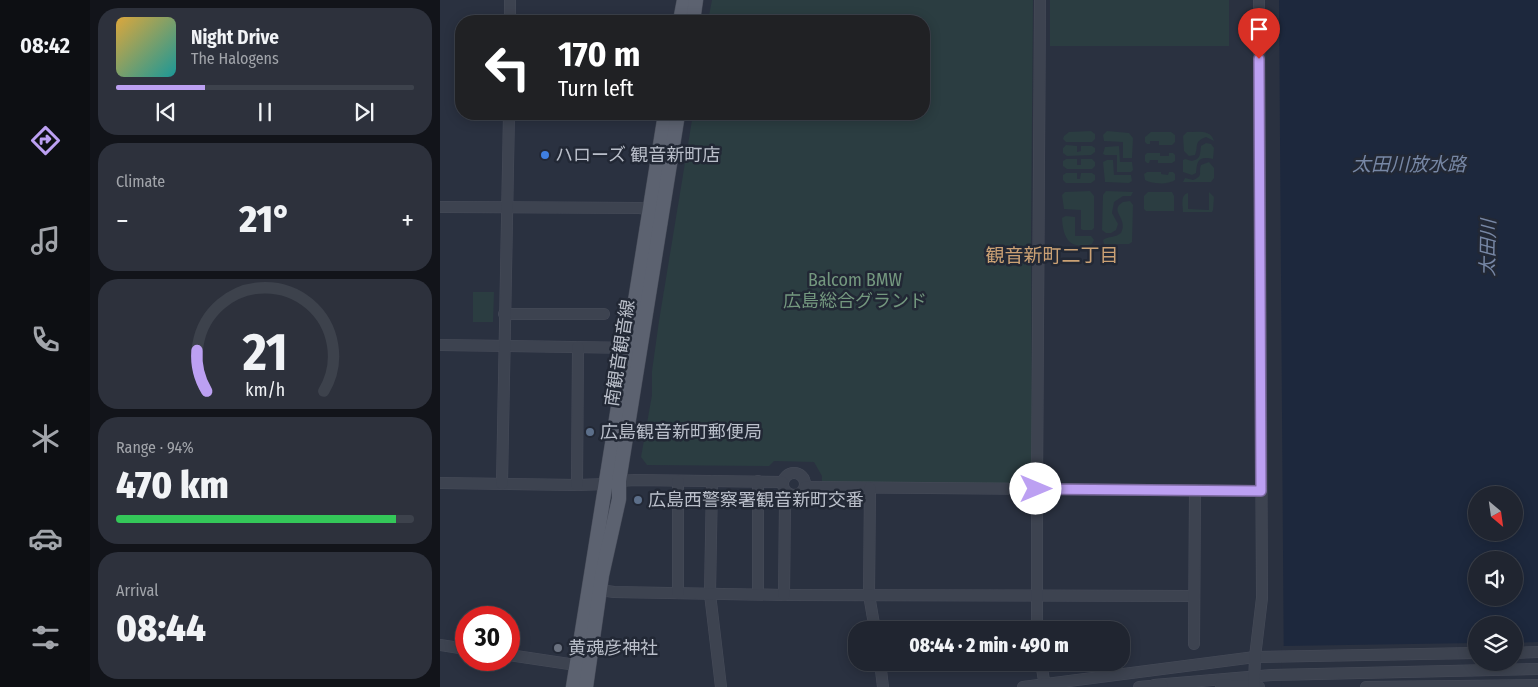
<!DOCTYPE html>
<meta charset="utf-8">
<style>
:root{--surface:#202530;--page:#2d313c;--text:#f1f3f6;--muted:#a2a5ab;--line:#3d424c;--accent:#bca0f2}
body{margin:0;font-family:"Fira Sans Condensed","Noto Sans JP",sans-serif;background:var(--page);color:var(--text);height:100vh;display:flex;flex-direction:column;font-size:19px;white-space:nowrap}
*{box-sizing:border-box;margin:0}
p{font-size:16px;color:var(--muted)}
.icon{flex:none;width:28px;height:28px;fill:none;stroke:currentColor;stroke-width:2;stroke-linecap:round;stroke-linejoin:round}
.map{position:relative;flex:1;overflow:hidden}
.side{display:flex;flex-direction:column;gap:8px;padding:8px;background:#12141a;width:350px}
.side>*{flex:none}
.guide{position:absolute;left:15px;top:15px;width:475px;height:105px;border-radius:20px;box-shadow:0 2px 12px #0003,0 0 0 1px var(--line);background:#202124;color:#fff;overflow:hidden}
.needle{width:32px;rotate:151deg}
.fabs{position:absolute;left:1028px;top:486px;display:grid;gap:10px}
.fabs a{display:grid;place-items:center;width:55px;height:55px;border-radius:50%;background:var(--surface);box-shadow:0 2px 12px #0003,0 0 0 1px var(--line);font-size:25px}
.speed{position:absolute;left:15px;top:606px;display:flex;gap:10px;font-size:25px;font-weight:700;text-align:center}
.speed>*{display:grid;place-content:center;width:65px;height:65px;border-radius:50%;background:var(--surface);box-shadow:0 2px 12px #0003,0 0 0 1px var(--line);line-height:1}
.speed .limit{border:8px solid #d22;background:#fff;color:#111}
.pin{position:absolute;display:grid;place-items:center;width:42px;height:42px;color:#fff;margin:-51px -21px;border-radius:50% 50% 50% 0;rotate:-45deg;box-shadow:0 0 5px #0007}
.pin .icon{rotate:45deg}
.me{position:absolute;width:55px;margin:-28px;rotate:90deg;stroke-linejoin:round;filter:drop-shadow(0 0 4px #0008)}
.turn{display:flex;align-items:center;gap:18px;height:105px;padding:0 20px;font-size:22px}
.turn .icon{width:65px;height:65px;stroke-width:2.5}
.turn b{display:block;font-size:35px;line-height:42px}
.big{font-size:38px;font-weight:800;line-height:1.1}
.side .tile{flex:1;display:flex;flex-direction:column;justify-content:center;gap:8px;min-width:0;padding:0 18px;border-radius:20px;background:var(--page)}
.side .dial{align-items:center;gap:0}
.dial svg{height:130px;overflow:visible;fill:none;stroke:var(--line);stroke-width:7;stroke-linecap:round;text-anchor:middle}
.dial text{fill:var(--text);stroke:none}
.song{display:flex;align-items:center;gap:15px}
.cover{width:60px;height:60px;border-radius:8px;background:linear-gradient(135deg,hsl(40 70% 55%),hsl(180 70% 35%))}
.played{height:5px;border-radius:2px;background:linear-gradient(90deg,var(--accent) 30%,var(--line) 30%)}
.keys{display:flex;justify-content:space-around;direction:ltr}
.heat{display:flex;justify-content:space-between;align-items:center;font-size:28px;direction:ltr}
.charge{height:8px;border-radius:4px;background:linear-gradient(90deg,#34c759 94%,var(--line) 0)}
.trip{position:absolute;left:408px;top:621px;width:282px;height:50px;border-radius:20px;background:var(--surface);box-shadow:0 2px 12px #0003,0 0 0 1px var(--line);font-weight:800;line-height:50px;text-align:center}
main{display:flex;flex:1;min-height:0}
.menu{display:flex;flex-direction:column;width:90px;justify-content:space-around;align-items:center;background:#0d0f13;color:var(--muted)}
.menu .icon{width:35px;height:35px}
.menu .active{color:var(--accent)}
.menu b{font-size:22px;color:var(--text)}
.map>svg:first-child{display:block}
.green{fill:#2b3d41}
.water{fill:#1d283d;fill-rule:evenodd}
.pier{fill:#2a3140}
.lines{fill:none;stroke-linecap:round;stroke-linejoin:round}
.minor-casing{stroke:#474c59;stroke-width:12}
.major-casing{stroke:#474c59;stroke-width:15}
.minor{stroke:#3d4350;stroke-width:11}
.major{stroke:#5c6270;stroke-width:14}
.route-casing{stroke:#7a689d;stroke-width:12}
.route{stroke:#bca0f2;stroke-width:9}
.shop-dot{fill:#3f7fe0;stroke:#222835;stroke-width:2}
.service-dot{fill:#5c6f8a;stroke:#222835;stroke-width:2}
.worship-dot{fill:#6b7280;stroke:#222835;stroke-width:2}
.labels{text-anchor:middle;dominant-baseline:central;stroke-width:5;stroke-linejoin:round;paint-order:stroke}
.poi-label{font-size:18px;fill:#babfca;stroke:#222835;text-anchor:start}
.park-label{font-size:18px;fill:#74987f;stroke:#222835}
.street-label{font-size:18px;fill:#babfca;stroke:#222835}
.water-label{font-size:19px;font-style:italic;fill:#7787a5;stroke:#222835}
.neighbourhood-label{font-size:19px;fill:#cba174;stroke:#222835}
</style>
<main>
<nav class="menu">
<b>08:42</b>
<svg class="icon active" aria-label="directions" viewBox="0 0 24 24"><path d="M12 3l9 9-9 9-9-9zM9 14v-3h6M13 9l2 2-2 2"/></svg>
<svg class="icon" aria-label="music" viewBox="0 0 24 24"><path d="M9 18V5l10-2v13"/><circle cx="6" cy="18" r="3"/><circle cx="16" cy="16" r="3"/></svg>
<svg class="icon" aria-label="phone" viewBox="0 0 24 24"><path d="M5 4h4l2 5-3 2q2 4 5 5l2-3 5 2v4C11 20 4 13 5 4z"/></svg>
<svg class="icon" aria-label="climate" viewBox="0 0 24 24"><path d="M12 3v18M4 7l16 10M4 17L20 7"/></svg>
<svg class="icon" aria-label="car" viewBox="0 0 24 24"><path d="M5 17H2v-5l4-1 3-4h7l3 4 3 1v5h-3M9 17h6M6 11h13"/><circle cx="7" cy="17" r="2"/><circle cx="17" cy="17" r="2"/></svg>
<svg class="icon" aria-label="filters" viewBox="0 0 24 24"><path d="M4 7h16M4 17h16"/><circle cx="9" cy="7" r="2"/><circle cx="15" cy="17" r="2"/></svg>
</nav>
<section class="side">
<div class="tile">
<div class="song"><i class="cover"></i><div><b>Night Drive</b><p>The Halogens</p></div></div>
<div class="played"></div>
<div class="keys"><svg class="icon" aria-label="previous" viewBox="0 0 24 24"><path d="M18 5L8 12l10 7zM5 5v14"/></svg><svg class="icon" aria-label="pause" viewBox="0 0 24 24"><path d="M8 5v14M16 5v14"/></svg><svg class="icon" aria-label="next" viewBox="0 0 24 24"><path d="M6 5l10 7-10 7zM19 5v14"/></svg></div>
</div>
<div class="tile"><p>Climate</p>
<div class="heat"><a>−</a><b class="big">21°</b><a>+</a></div>
</div>
<div class="tile dial"><svg viewBox="0 0 100 80">
<path d="M14 69A42 42 0 1 1 86 69"/>
<path d="M14 69A42 42 0 0 1 8 44" stroke="#bca0f2"/>
<text x="50" y="56" font-size="32" font-weight="700">21</text>
<text x="50" y="72" font-size="11">km/h</text>
</svg></div>
<div class="tile"><p>Range · 94%</p><b class="big">470 km</b><div class="charge"></div></div>
<div class="tile"><p>Arrival</p><b class="big">08:44</b></div>
</section>
<div class="map">
<svg width="1098" height="687" viewBox="0 0 1098 687">
<rect width="100%" height="100%" fill="#2a3140"/>
<g class="green">
<path d="M272 0H593L591 233 592 431 591 476 580 484 382 483V476L374 462 334 461 329 466 207 465 201 457 212 395V371L219 321 253 114H484V21H268Z"/>
<rect x="610" y="0" width="179" height="46"/>
<path d="M651 131 655 134V139L652 142H626L623 139 624 136 629 132Z"/>
<path d="M667 131 689 133 693 138 692 158H683V142L664 141 663 135Z"/>
<path d="M711 132H731L735 135V142L732 145H719V141H710V144H707L705 142V137Z"/>
<path d="M747 132C757 132 771 129 774 141L766 137C753 142 759 146 755 155L749 156 744 151 743 136Z"/>
<path d="M766 143 771 144 774 148 773 159C759 156 757 160 756 173L752 175 743 172V160L745 159 752 161C761 159 760 154 761 146Z"/>
<path d="M626 145 637 146V152L641 151V146H652L655 148V152L651 155 627 156 623 153V148Z"/>
<path d="M679 146 680 162H692L693 170 691 172H677V155H665L663 154 665 147Z"/>
<path d="M707 153H720V156H729V153H733L735 155V161L732 163H718V160H710L709 163H707L705 161V155Z"/>
<path d="M626 159H637V165H641V159H652L655 162V166L652 169H627L623 166V161Z"/>
<path d="M667 160H673L674 175H691L692 181 689 183 665 182 663 162Z"/>
<path d="M769 162 774 168V178L771 182H743L745 178 753 180C764 176 758 173 761 165Z"/>
<path d="M707 172H721V174L728 175 729 172H733L735 174V180C728 185 712 184 705 180L704 174Z"/>
<path d="M626 173H637V179H640L641 173H652L655 175V180L651 183H626L623 180V175Z"/>
<path d="M650 191 654 196V228L652 230H643L641 229V210L624 209 622 195 625 192Z"/>
<path d="M666 191 693 192 691 196H683L674 202 672 213 678 224 676 230 671 233H666L662 230 663 195Z"/>
<path d="M708 192H732L734 196V211H706L704 209V196Z"/>
<path d="M769 192 774 197 773 210 772 212H743C743 205 740 195 748 193V209L769 210Z"/>
<path d="M690 201 693 205 692 242 689 244H664L663 240C668 236 675 238 681 233 689 218 668 211 683 202Z"/>
<path d="M626 216 635 217V236H651L654 240 652 244C630 250 623 239 622 218Z"/>
<path d="M33 292H54L53 322H33Z"/>
</g>
<path class="water" d="M839 0H1098V687H844ZM1036 495H1074V532H1036ZM1036 560H1074V598H1036ZM1036 625H1074V662H1036Z"/>
<path class="pier" d="M1098 642V687H842L841 646 1036 643V662H1074V643Z"/>
<g class="lines">
<defs>
<g id="minor">
<path d="M70 21V0"/>
<path d="M0 207 199 208 218 210"/>
<path d="M64 314H164"/>
<path d="M0 345 196 348"/>
<circle cx="354" cy="484" r="11"/>
<path d="M272 481 270 594 281 687"/>
<path d="M318 481V593"/>
<path d="M0 483 137 485 167 484 179 481 195 480 342 482"/>
<path d="M62 484 69 114"/>
<path d="M137 485 138 347"/>
<path d="M365 487 821 491"/>
<path d="M430 488 429 595 435 630"/>
<path d="M160 590 174 592 344 595 754 596"/>
<path d="M238 593V481"/>
<path d="M344 595 345 502 348 494"/>
<path d="M597 630V489L600 0"/>
<path d="M754 644 755 490"/>
<path d="M0 645 26 649"/>
<path d="M1074 653 1098 652"/>
<path d="M69 655 136 665"/>
<path d="M440 662 443 687"/>
<path d="M601 662 605 687"/>
<path d="M714 685 832 675 1098 669"/>
<path d="M781 685 819 687"/>
<path d="M583 687 815 657 1036 653"/>
<path d="M699 687 722 685"/>
<path d="M814 687 815 657 822 598 819 0"/>
<path d="M926 687 1098 685"/>
</g>
<g id="major">
<path d="M240 21 244 0"/>
<path d="M253 21 256 0"/>
<path d="M133 687C165 496 195 305 225 114"/>
<path d="M146 687 162 575 179 499V481L238 114"/>
</g>
</defs>
<use href="#minor" class="minor-casing"/>
<use href="#major" class="major-casing"/>
<use href="#minor" class="minor"/>
<use href="#major" class="major"/>
</g>
<g class="lines">
<defs>
<path id="route" d="M596 489 821 491 819 59"/>
</defs>
<use href="#route" class="route-casing"/>
<use href="#route" class="route"/>
</g>
<circle class="shop-dot" cx="105" cy="155" r="5"/>
<g class="service-dot">
<circle cx="150" cy="432" r="5"/>
<circle cx="198" cy="500" r="5"/>
</g>
<circle class="worship-dot" cx="118" cy="648" r="5"/>
<g class="labels">
<g class="poi-label">
<text x="115" y="155">ハローズ 観音新町店</text>
<text x="160" y="432">広島観音新町郵便局</text>
<text x="208" y="500">広島西警察署観音新町交番</text>
<text x="128" y="648">黄魂彦神社</text>
</g>
<g class="park-label">
<text x="415" y="280">Balcom BMW<tspan x="415" dy="21">広島総合グランド</tspan></text>
</g>
<g class="street-label">
<text transform="translate(180 353) rotate(-81)">南観音観音線</text>
</g>
<g class="water-label">
<text x="969" y="164">太田川放水路</text>
<text transform="translate(1048 248) rotate(-89)">太田川</text>
</g>
<g class="neighbourhood-label">
<text x="612" y="255">観音新町二丁目</text>
</g>
</g>
</svg>
<div class="fabs">
<a><svg class="needle" viewBox="-14 -14 28 28"><path d="M0-13l5 13h-10z" fill="#e53935"/><path d="M0 13l5-13h-10z" fill="#a2a5ab"/></svg></a>
<a><svg class="icon" aria-label="sound" viewBox="0 0 24 24"><path d="M4 9h4l5-4v14l-5-4H4zM17 9q2 3 0 6"/></svg></a>
<a><svg class="icon" aria-label="layers" viewBox="0 0 24 24"><path d="M12 4l9 5-9 5-9-5zM3 14l9 5 9-5"/></svg></a>
</div>
<div class="speed"><div class="limit">30</div></div>
<div class="pin" style="left:819px;top:59px;background:#d93025"><svg class="icon" aria-label="arrive" viewBox="0 0 24 24"><path d="M6 21V4h12l-3 4 3 4H6"/></svg></div>
<svg class="me" style="left:596px;top:489px" viewBox="-20 -20 40 40"><circle r="19" fill="#fff"/><path d="M0-13L10 11 0 6-10 11z" fill="#bca0f2"/></svg>
<div class="trip">08:44 · 2 min · 490 m</div>
<div class="guide">
<div class="turn"><svg class="icon" aria-label="left" viewBox="0 0 24 24"><path d="M17 20v-9H6M10 6l-5 5 5 5"/></svg><div><b>170 m</b>Turn left</div></div>
</div>
</div>
</main>
